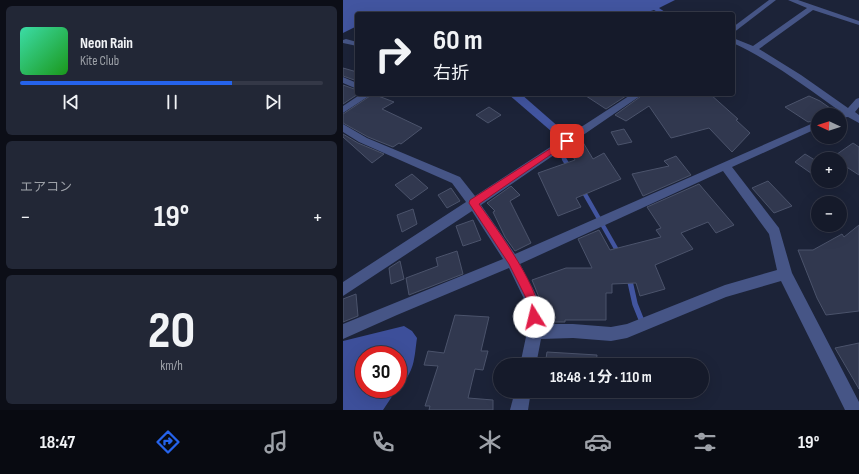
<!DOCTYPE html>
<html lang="ja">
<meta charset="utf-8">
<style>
:root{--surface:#151a2a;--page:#222736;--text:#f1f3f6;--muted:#9da1a8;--line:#343847;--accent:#2563eb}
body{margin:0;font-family:"Sofia Sans Condensed","Noto Sans JP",sans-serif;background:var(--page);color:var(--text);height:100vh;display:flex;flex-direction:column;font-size:15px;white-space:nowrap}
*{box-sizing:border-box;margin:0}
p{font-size:13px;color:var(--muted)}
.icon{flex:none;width:22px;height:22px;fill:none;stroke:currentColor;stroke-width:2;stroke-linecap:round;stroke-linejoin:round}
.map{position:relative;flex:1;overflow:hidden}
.panel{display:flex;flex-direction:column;gap:6px;padding:6px;background:#0c0e17;width:343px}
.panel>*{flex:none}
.banner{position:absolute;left:12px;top:12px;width:380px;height:84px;border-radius:4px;box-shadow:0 4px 16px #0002,0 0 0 1px var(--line);background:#151a2a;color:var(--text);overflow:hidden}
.needle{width:26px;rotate:273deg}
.tools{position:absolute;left:468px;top:108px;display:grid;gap:8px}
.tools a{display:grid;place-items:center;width:36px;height:36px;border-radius:50%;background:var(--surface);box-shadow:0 4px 16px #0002,0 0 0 1px var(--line);font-size:20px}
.speed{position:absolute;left:12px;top:346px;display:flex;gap:8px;font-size:20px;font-weight:700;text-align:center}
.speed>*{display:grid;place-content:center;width:52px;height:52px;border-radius:50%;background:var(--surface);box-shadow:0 4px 16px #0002,0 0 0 1px var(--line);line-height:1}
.speed .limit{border:6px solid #d22;background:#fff;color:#111}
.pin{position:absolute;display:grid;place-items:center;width:34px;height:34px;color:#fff;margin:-17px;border-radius:8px;box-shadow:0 2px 6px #0006}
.me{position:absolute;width:44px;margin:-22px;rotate:351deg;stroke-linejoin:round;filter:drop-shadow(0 0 3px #0008)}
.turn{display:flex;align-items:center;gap:14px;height:84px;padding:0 12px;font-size:18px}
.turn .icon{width:52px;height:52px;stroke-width:2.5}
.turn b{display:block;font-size:28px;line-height:34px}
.big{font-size:30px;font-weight:700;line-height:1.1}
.panel .card{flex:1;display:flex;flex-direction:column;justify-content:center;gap:6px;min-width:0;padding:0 14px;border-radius:6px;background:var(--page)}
.panel .dial{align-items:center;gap:0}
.dial b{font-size:52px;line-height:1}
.song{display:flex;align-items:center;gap:12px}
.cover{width:48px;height:48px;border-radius:6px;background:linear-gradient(135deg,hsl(160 70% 55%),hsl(120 70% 35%))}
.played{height:4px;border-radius:2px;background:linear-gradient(90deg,var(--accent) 70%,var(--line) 70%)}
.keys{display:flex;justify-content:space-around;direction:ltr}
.heat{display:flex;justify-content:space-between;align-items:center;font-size:22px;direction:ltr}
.trip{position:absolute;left:150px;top:358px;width:216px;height:40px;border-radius:20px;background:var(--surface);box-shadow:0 4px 16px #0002,0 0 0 1px var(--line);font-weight:700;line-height:40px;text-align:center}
.menu{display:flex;height:64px;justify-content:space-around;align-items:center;background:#080a11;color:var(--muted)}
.menu .icon{width:28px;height:28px}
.menu .selected{color:var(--accent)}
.menu b{font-size:18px;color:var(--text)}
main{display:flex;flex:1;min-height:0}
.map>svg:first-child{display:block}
.forest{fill:#3d4f9a}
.water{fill:#4255a0}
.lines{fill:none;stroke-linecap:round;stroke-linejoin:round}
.stream-far2{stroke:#4255a0;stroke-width:3.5}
.stream-far1{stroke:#4255a0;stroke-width:4.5}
.stream{stroke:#4255a0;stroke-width:5.5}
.building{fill:#31384f;stroke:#4b536b}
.street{fill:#465586;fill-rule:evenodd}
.route{fill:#e11d48;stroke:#92132f}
</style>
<main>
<section class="panel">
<div class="card">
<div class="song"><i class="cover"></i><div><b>Neon Rain</b><p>Kite Club</p></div></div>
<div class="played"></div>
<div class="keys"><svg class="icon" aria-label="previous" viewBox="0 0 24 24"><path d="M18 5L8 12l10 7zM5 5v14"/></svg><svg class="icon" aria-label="pause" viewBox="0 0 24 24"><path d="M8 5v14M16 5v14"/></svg><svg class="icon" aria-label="next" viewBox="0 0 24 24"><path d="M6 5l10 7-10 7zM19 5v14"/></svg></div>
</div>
<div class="card"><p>エアコン</p>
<div class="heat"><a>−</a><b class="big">19°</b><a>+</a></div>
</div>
<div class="card dial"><b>20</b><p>km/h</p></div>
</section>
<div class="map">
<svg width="516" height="410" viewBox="0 0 516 410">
<rect width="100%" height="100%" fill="#1c2338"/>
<path class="forest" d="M61 326 69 331 74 338C71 359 72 372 55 388V355H21V389H54L40 410H0V341Z"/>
<g class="water">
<path d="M0 0H332L316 8 325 14H318L311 10 298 14H45L42 12 38 14H14V26L0 33Z"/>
<path d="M165 94H178L218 129 208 131Z"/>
</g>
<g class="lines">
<path class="stream-far2" d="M217 152 222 160"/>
<g class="stream-far1">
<path d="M221 159 226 167"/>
<path d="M239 189 275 252"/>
</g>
<path class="stream" d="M286 277 292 304 298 319"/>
</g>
<g class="building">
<path d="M0 68 14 72V81L0 76Z"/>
<path d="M0 85 14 90V94H15L0 104Z"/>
<path d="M30 94 51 102 39 109 79 128 58 144 56 143 50 147 25 137 0 123V114Z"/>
<path d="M240 94H286L263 109Z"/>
<path d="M301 94H367L395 119 393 120 407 133 389 152 366 128 328 138 306 106 283 121 272 115Z"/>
<path d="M466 96 477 101 494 113 490 115H475V120L465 122 442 107Z"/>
<path d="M146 107 158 115 145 123 133 115Z"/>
<path d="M281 129 289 142 275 145 268 132Z"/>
<path d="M0 134 15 143 41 154 29 163 0 137Z"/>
<path d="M238 139 250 159 261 153 278 179 233 198 238 207 215 216 195 173 232 160 225 148Z"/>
<path d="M510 143 516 147V175L502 166 497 170V159H487Z"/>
<path d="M462 154 475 162V178L452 162Z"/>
<path d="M333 156 348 175 300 196 289 174 326 166 321 161Z"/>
<path d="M69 174 85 188 68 200 52 185Z"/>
<path d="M425 181 449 206 431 213 409 188Z"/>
<path d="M356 184 391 225 373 233 365 222 338 233 350 249 312 265 322 289 297 296 293 283 269 284V293H263V320H222V322H200L198 302 189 280 223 268H249L235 239 256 230 267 250 318 237 313 230 318 228 304 207Z"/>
<path d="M168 186 177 195 167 201 188 243 172 251 162 237 150 212 152 211 144 203Z"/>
<path d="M108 188 117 201 104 208 95 195Z"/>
<path d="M70 209 74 224 59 232 54 215Z"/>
<path d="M130 220 138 240 120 246 113 226Z"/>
<path d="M516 225V311L483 315 474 298 455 250H470L499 234 501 237Z"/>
<path d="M114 251 120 274 66 295 63 278 95 266 93 258Z"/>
<path d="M57 261 61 279 48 284 46 268Z"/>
<path d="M13 294 15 316 0 322V299Z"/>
<path d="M112 315 146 317 138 351H145L140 370 132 369 125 398 150 400V410H86L87 406H82L95 366 81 365 85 351 101 353Z"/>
<path d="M516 343V389L492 348Z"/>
<path d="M204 352 254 355 253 365H202Z"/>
</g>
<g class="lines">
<g class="street">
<path d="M426 0H433L390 33V27Z"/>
<path d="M445 0H455L516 21V25L470 10 416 49 458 75 505 108 513 99 516 98V107L512 112 516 115V123L505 117 497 118V115H494L498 112C463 87 429 61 390 43V38L410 46 464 8Z"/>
<path d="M3 39 14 42V46L0 43V40Z"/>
<path d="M0 77 14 83V89L0 83Z"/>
<path d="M18 94H29L0 113V106Z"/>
<path d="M289 94H300L138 205 172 254 475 121V128L389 167 436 228 449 273 516 402V410H502L438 281 383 297 284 338 268 341 230 338 198 339 193 365H177L184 332 183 303 166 268 54 315 0 339V324L160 259 129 211 0 296V282L123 202 109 183 16 142 0 132V124L24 138 117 177 132 196ZM380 171 426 234 434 270 382 285 284 324 268 327 230 324H199L197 302 177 264Z"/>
<path d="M172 391H188L185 410H167Z"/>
</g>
</g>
<path class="route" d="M224 138 228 141 226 142 136 204C151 225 205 297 195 321L191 322 187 321 185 302 166 264 126 203 127 200Z"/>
</svg>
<div class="tools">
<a><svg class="needle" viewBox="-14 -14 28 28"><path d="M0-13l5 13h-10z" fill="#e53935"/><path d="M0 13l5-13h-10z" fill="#9da1a8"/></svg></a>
<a>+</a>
<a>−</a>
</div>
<div class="speed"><div class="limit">30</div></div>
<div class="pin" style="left:224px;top:141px;background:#d93025"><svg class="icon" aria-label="arrive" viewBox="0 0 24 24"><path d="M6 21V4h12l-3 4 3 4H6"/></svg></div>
<svg class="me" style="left:191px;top:317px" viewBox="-20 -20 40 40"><circle r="19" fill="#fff"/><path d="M0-13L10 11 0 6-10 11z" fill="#e11d48"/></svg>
<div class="trip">18:48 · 1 分 · 110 m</div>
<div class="banner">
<div class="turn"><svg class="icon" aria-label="right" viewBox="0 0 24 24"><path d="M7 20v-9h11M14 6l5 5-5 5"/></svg><div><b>60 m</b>右折</div></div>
</div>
</div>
</main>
<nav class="menu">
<b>18:47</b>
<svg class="icon selected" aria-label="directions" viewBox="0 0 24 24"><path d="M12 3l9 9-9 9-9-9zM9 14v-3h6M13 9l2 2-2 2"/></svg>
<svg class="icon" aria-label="music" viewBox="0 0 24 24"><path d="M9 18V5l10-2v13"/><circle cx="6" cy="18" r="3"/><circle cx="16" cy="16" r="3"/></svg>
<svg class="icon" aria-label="phone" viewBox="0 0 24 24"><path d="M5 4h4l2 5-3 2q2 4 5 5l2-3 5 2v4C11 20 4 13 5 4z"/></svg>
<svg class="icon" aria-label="climate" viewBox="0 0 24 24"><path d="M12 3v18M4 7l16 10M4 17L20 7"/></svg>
<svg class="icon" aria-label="car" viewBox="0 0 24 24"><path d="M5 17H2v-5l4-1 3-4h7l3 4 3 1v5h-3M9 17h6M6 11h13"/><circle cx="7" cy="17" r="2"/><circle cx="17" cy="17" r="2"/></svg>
<svg class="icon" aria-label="filters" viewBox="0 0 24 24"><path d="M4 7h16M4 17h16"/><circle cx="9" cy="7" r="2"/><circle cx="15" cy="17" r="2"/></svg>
<b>19°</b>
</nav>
